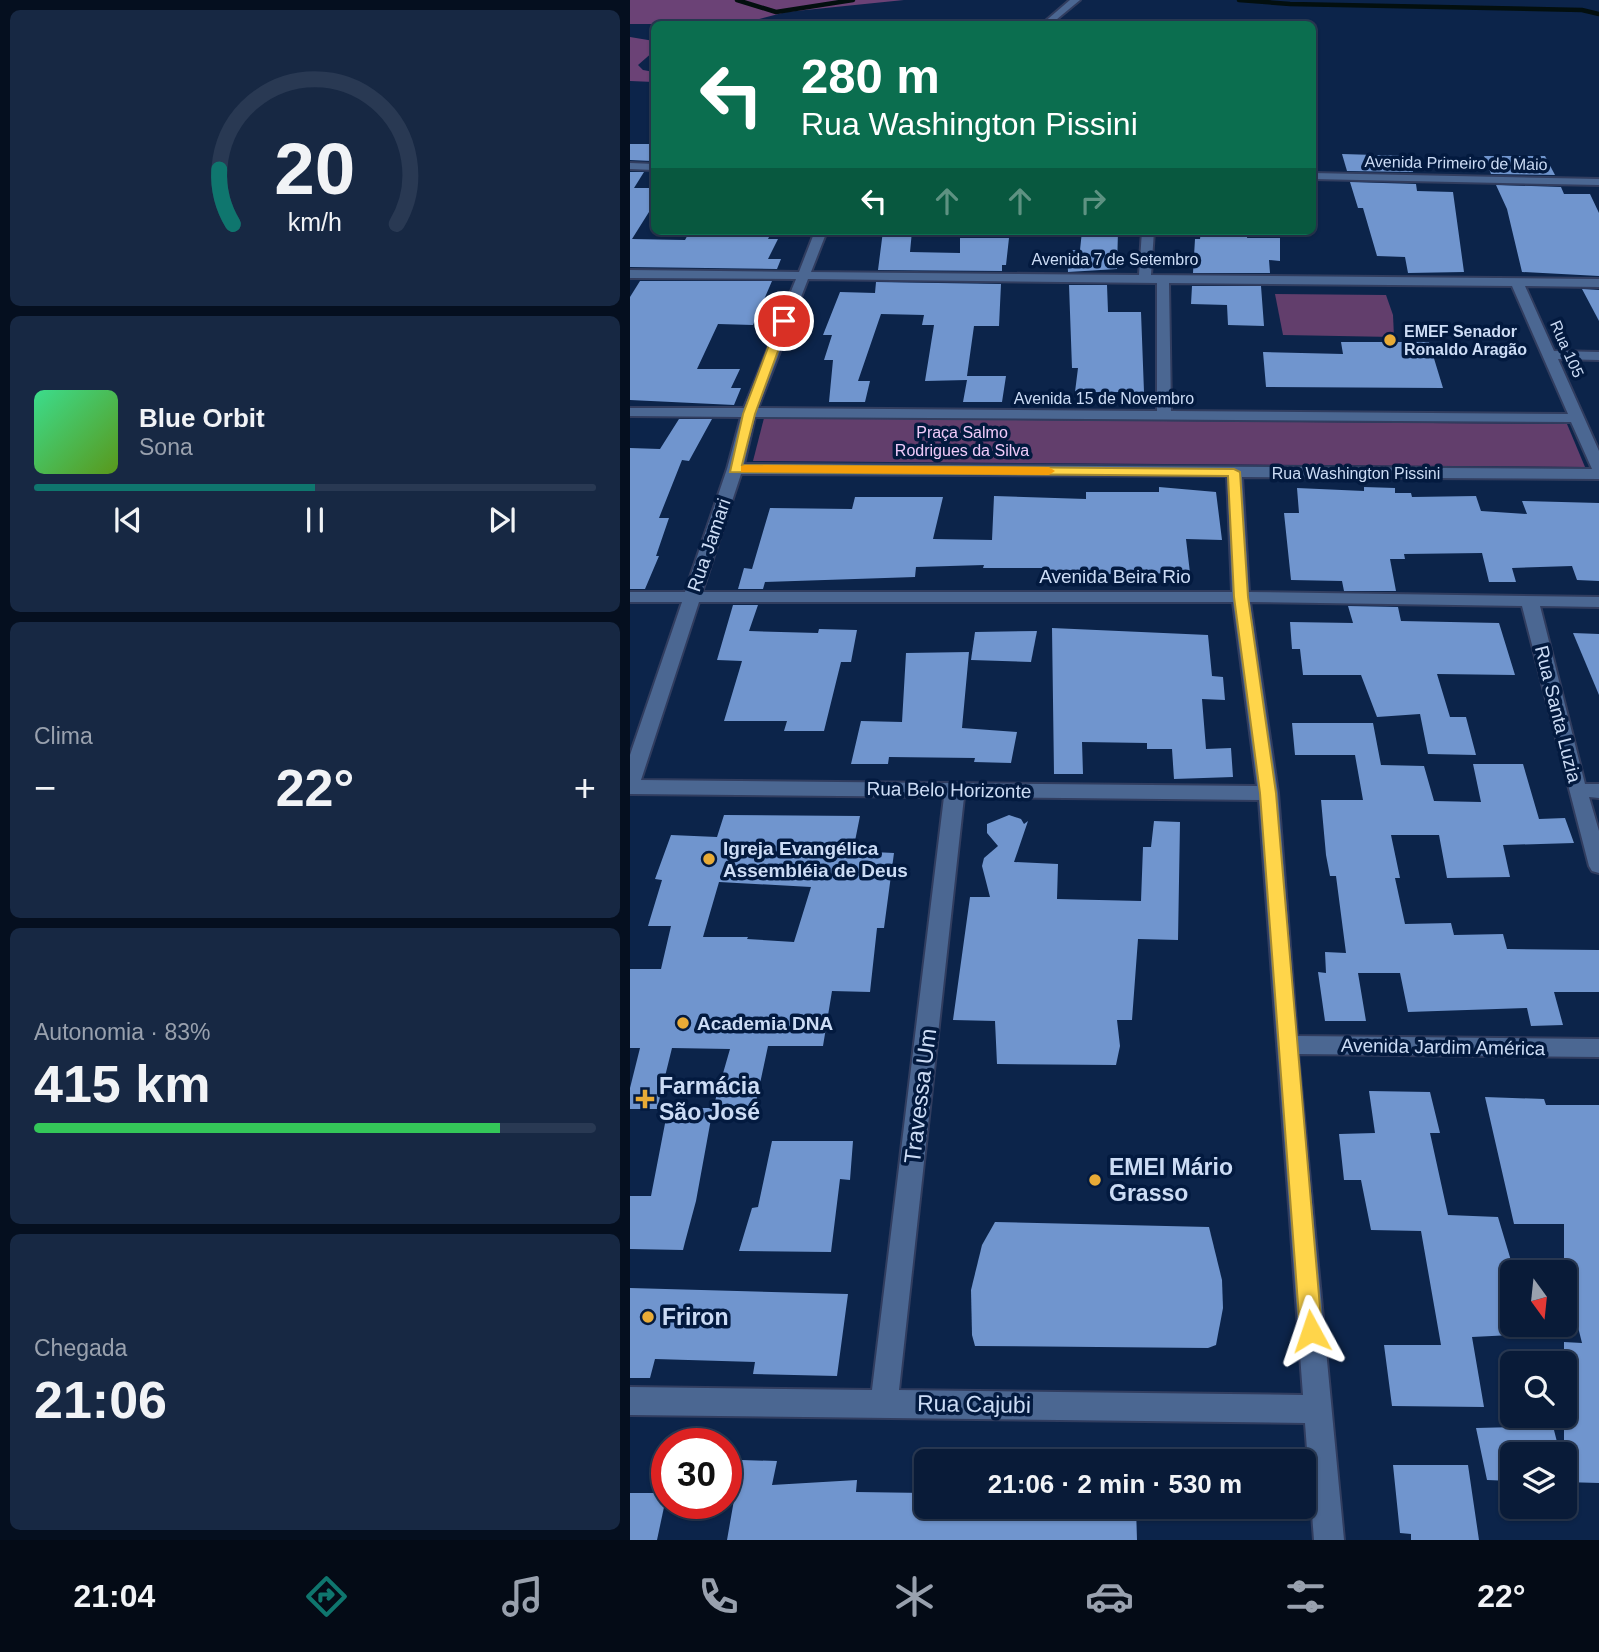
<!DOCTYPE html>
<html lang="pt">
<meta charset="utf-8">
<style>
:root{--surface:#091b38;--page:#172843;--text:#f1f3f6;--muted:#99a1ae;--line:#293953;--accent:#0f766e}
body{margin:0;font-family:Arial,sans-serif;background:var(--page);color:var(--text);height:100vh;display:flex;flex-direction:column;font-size:26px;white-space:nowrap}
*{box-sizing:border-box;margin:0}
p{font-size:23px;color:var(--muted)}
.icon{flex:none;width:38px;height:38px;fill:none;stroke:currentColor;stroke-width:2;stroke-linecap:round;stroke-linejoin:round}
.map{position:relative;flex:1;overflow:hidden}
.drawer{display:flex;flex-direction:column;gap:10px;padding:10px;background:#050f1f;width:630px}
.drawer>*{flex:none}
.guide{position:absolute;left:21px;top:21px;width:665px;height:214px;border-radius:10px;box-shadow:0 2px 5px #0004,0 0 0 2px var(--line);background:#0b6e4f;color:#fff;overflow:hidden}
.needle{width:46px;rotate:165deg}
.controls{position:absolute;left:870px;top:1260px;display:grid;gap:14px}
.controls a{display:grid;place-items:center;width:77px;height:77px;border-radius:10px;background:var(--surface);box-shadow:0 2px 5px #0004,0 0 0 2px var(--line);font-size:35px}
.speed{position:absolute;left:21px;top:1428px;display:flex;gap:14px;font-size:35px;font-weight:700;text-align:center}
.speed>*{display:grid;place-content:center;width:91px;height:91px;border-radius:50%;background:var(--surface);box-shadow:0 2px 5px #0004,0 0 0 2px var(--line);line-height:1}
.speed .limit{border:10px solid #d22;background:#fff;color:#111}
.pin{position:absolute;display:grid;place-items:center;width:60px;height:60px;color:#fff;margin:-30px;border:4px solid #fff;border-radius:50%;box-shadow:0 2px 7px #0007}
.me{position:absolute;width:77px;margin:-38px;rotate:355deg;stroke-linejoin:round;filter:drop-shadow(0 0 5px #0008)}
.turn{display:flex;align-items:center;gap:24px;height:147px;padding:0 35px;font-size:32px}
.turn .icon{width:91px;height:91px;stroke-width:2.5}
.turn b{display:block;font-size:49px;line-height:60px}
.lanes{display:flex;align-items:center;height:66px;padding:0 35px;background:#0003;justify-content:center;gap:35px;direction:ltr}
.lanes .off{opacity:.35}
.big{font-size:52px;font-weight:800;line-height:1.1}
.drawer .widget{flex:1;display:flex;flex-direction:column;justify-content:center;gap:10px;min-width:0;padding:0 24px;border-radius:10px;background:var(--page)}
.drawer .dial{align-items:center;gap:0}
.dial svg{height:182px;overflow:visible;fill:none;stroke:var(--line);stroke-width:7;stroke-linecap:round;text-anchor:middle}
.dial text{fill:var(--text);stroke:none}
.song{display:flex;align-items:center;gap:21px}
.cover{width:84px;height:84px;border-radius:10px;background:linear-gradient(135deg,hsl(150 70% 55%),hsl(90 70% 35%))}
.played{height:7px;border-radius:4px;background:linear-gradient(90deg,var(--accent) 50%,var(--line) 50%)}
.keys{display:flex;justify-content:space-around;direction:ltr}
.heat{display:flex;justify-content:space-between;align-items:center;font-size:38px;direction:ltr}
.charge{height:10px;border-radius:5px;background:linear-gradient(90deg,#34c759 83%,var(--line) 0)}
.trip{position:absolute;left:284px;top:1449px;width:402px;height:70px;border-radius:10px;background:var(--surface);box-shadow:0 2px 5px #0004,0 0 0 2px var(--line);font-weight:800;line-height:70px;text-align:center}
.tabs{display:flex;height:112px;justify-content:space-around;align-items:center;background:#040b16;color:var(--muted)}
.tabs .icon{width:49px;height:49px}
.tabs .current{color:var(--accent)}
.tabs b{font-size:32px;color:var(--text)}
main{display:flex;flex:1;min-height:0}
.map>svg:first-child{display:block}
.green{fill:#623e6c}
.forest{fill:#6b4276}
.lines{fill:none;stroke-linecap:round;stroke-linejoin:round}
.stream{stroke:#030f0f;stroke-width:4.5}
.building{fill:#7095ce;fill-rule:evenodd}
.minor-casing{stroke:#313d5f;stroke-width:4}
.minor{fill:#4b6792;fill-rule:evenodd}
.route{fill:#ffd54a;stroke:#a68a30;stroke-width:2}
.slow{fill:#f59e0b}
.poi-dot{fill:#e8ab37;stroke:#031a3f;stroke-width:2.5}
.labels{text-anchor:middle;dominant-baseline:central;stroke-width:7;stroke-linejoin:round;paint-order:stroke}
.far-street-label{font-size:16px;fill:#ccdcf5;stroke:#031a3f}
.far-poi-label{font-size:16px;font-weight:bold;fill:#ccdcf5;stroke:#031a3f;text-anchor:start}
.far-park-label{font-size:16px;fill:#f0cbfa;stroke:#031a3f}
.street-label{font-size:19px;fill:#ccdcf5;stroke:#031a3f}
.poi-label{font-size:19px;font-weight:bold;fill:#ccdcf5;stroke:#031a3f;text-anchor:start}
.near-poi-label{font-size:23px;font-weight:bold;fill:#ccdcf5;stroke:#031a3f;text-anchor:start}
.near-street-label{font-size:23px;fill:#ccdcf5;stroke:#031a3f}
</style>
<main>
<section class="drawer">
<div class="widget dial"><svg viewBox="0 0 100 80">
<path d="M14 69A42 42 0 1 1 86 69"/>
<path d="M14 69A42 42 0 0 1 8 45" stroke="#0f766e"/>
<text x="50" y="56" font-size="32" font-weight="700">20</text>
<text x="50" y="72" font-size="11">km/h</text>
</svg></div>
<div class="widget">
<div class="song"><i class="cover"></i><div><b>Blue Orbit</b><p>Sona</p></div></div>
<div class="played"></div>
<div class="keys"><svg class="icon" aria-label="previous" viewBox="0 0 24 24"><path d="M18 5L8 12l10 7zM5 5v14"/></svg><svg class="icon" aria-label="pause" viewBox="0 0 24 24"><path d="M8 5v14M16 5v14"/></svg><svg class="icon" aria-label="next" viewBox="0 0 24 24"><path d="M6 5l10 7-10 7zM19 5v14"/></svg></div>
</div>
<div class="widget"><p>Clima</p>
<div class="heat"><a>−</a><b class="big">22°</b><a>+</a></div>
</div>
<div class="widget"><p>Autonomia · 83%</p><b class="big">415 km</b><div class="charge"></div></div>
<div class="widget"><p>Chegada</p><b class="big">21:06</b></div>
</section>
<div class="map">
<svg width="969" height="1540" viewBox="0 0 969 1540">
<rect width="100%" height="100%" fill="#0c244a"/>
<g class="green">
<path d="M645 294 756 295 763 315 764 337 653 335Z"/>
<path d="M134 418 937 424 955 467 123 461Z"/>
</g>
<g class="forest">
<path d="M0 0H274L156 12 122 21 71 24H0Z"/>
<path d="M0 37 24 41V51L8 65 13 70 24 72V82L0 81Z"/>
</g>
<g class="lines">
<g class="stream">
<path d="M107 0 146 12 223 0"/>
<path d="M609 0 660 4 952 10 969 14"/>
</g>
</g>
<g class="building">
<path d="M0 144H24V158L22 161 0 160Z"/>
<path d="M712 154 779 156 783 172 717 171Z"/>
<path d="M854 156H915L925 175 861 174Z"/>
<path d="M0 172H14L4 188H24V204L2 239 55 240 60 231H142L138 239H148L138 259H151L147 269 0 267Z"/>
<path d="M720 182 786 184 787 191 823 192 834 272 778 273 775 257 747 256 733 208H728Z"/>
<path d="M866 185 931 187 934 194H960L969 213V276L892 272 877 209Z"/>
<path d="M253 231H282L280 252 330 253V238H379L376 265H372V271L248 270Z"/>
<path d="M452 231H488L487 269 438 272 437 250H450Z"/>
<path d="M571 231H618L617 238H650V261L639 260 640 273H563L565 239H570Z"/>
<path d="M10 281H142L123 325 88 324 67 369H110L101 388H111L104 405 0 400V297Z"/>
<path d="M246 282 371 284 369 326H344L337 376H376L372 402H333L337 380 295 381 304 325H292L294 315 251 314 228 381H240L235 402H199L203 360H194L202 335H193L210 292 245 293Z"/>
<path d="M439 285H477L478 312H511L514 392H445L448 368H442Z"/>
<path d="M562 286H631L634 326 598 325 597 305 561 304Z"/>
<path d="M952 289 969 290V321Z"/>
<path d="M711 342H799L813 388 636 387 633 352 713 354Z"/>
<path d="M49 419H82L59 461 52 460 29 518H39L26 556H29L15 589H0V448L30 449Z"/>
<path d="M529 487 586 492 592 540 556 539 560 573 414 575 415 568H353L354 565 286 567 285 577 135 582 133 589H108L114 568 122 569 140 508 222 509 225 497H313L303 539 362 540 364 496 456 499V492H529Z"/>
<path d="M734 487 765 488V493H781L782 497 846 496 851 511 897 514 892 501 969 503V581L947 580 942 566 882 568 886 582H859L852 553 774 554 775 559H760L766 591H714L712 581 661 580 654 513H669L667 488 734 491Z"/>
<path d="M103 605H128L119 631 188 633 189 629 227 630 221 662H211L194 731H154L157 721H94L112 661 87 660Z"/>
<path d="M718 606 768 607 771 621 869 623 885 675 807 674 820 717H836L846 755 798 754 790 714 747 717 731 675H673L670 649H662L660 622 723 623Z"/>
<path d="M422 628 578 635 582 676 593 677 595 700 572 699 576 749 601 748 603 777 544 779 542 749H517V743L452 742 453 774H424Z"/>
<path d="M407 631 401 662 341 660 345 632Z"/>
<path d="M943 633 969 634V695Z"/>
<path d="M339 652 332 728 387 732 381 763 344 762 345 758 259 757 258 764H221L231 721 272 722 276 653Z"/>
<path d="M662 723H743L751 765 794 766 804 801 851 802 843 764H893L909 819 935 818 944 843 873 845 880 877 817 878 809 835H761L770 878H765L775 924 821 923 824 935 873 934 877 949 969 950V992H924L933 1025 901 1026 897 1008 778 1012 770 973H728L736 1021H695L688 972 696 973 695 952 716 953 706 876H700L696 855 691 800H733L725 755H665Z"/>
<path d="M94 815 230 816 223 851 264 853 254 928H247L240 992 202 991 193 1046H138L125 1107 83 1108 100 1049 42 1048 27 1109H0V1088L10 1048H0V969H31L41 926H18L32 880 25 879 41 835 87 837ZM89 882 181 887 164 942 117 939 118 937H73Z"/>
<path d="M379 815 391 819 394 824 398 821 384 862 428 864 427 899 511 901 513 847H521L524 821 550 822 548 940 508 939 502 1020H487L490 1046 486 1065 367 1064 365 1021 323 1020 340 897H360L352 866 354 858 368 846 357 833V824Z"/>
<path d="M739 1091 800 1092 810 1133H800L818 1215 868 1217 882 1264V1335L842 1337 854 1407 762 1406 754 1345H811L791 1231 741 1230 731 1180H714L709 1134 745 1133Z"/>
<path d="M855 1097 914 1099 916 1105H969V1483L934 1482V1342L952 1343 939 1291 934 1290V1224H884Z"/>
<path d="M38 1108H83L66 1201 55 1242 53 1250 0 1249V1196H21Z"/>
<path d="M142 1141H223L220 1180 210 1179 201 1252 109 1251 122 1208 128 1207Z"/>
<path d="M365 1222 579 1227 592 1280 593 1308 586 1345 578 1348 345 1346 342 1335 341 1290 352 1245Z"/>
<path d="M0 1288 218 1294 207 1376 123 1374 125 1362 25 1359 20 1378H0Z"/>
<path d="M923 1426 930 1454H882V1481L857 1480 846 1428Z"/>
<path d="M111 1460 147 1461 142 1485 227 1480 226 1492 296 1493V1507H506L507 1540H97Z"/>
<path d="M763 1465H838L849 1540H781V1534L770 1533Z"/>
<path d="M0 1493H37L27 1540H0Z"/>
</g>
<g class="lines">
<defs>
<g id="minor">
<path d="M440 0H450L421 24H412Z"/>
<path d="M0 163 24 164V170L0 169Z"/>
<path d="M682 173 969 179V185L682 179Z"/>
<path d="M185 231H197L181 272 509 275 512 231H524L521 275 969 279V287L895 286 924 351 969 352V360L928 359 969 451V479L612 477 619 592 969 597V607L910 606 955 784H969V798L959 797 969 831V873L962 871 959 866 892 606 620 602 648 793 667 1036 969 1039V1057L668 1054 714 1540H684L675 1423 0 1415V1387L242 1390 314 797 0 794V755L52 602H0V592H55L97 469 111 417 0 416V408H114L166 279 0 278V270L169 272ZM178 279 527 283V411L128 408ZM539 283 882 286 938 414 541 411ZM125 417 941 422 962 469 114 464ZM111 474 597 476 602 592H72ZM69 602H603L627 786 11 780ZM334 797 629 800 673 1395 269 1390Z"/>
</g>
</defs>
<use href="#minor" class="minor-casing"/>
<use href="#minor" class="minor"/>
</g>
<path class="route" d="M154 318 159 321 125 414 112 465 604 469 610 472 618 597 646 793 692 1331 689 1338 681 1341 673 1338 670 1331 630 793 604 597 598 476 100 472 113 414 148 321Z"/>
<path class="slow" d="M115 465 419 467 425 471 419 475 111 472V466Z"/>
<g class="poi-dot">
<circle cx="760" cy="340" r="7"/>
<circle cx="79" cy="859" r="7"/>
<circle cx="53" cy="1023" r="7"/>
<path d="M11.5 1088.5h7v7h7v7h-7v7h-7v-7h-7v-7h7z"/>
<circle cx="465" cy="1180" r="7"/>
<circle cx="18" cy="1317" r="7"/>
</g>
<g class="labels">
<g class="far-street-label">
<text transform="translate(826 163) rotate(1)">Avenida Primeiro de Maio</text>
<text x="485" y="259">Avenida 7 de Setembro</text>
<text transform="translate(937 349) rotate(66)">Rua 105</text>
<text x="474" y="398">Avenida 15 de Novembro</text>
<text x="726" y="473">Rua Washington Pissini</text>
</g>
<g class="far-poi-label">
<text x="774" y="331">EMEF Senador<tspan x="774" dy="18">Ronaldo Aragão</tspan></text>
</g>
<g class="far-park-label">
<text x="332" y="432">Praça Salmo<tspan x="332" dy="18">Rodrigues da Silva</tspan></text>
</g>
<g class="street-label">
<text transform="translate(79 545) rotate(-71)">Rua Jamari</text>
<text x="485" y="576">Avenida Beira Rio</text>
<text transform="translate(928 714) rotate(76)">Rua Santa Luzia</text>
<text transform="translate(319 790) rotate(1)">Rua Belo Horizonte</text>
<text transform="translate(813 1047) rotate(1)">Avenida Jardim América</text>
</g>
<g class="poi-label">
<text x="93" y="848">Igreja Evangélica<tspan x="93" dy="22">Assembléia de Deus</tspan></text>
<text x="67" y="1023">Academia DNA</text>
</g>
<g class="near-poi-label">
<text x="29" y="1086">Farmácia<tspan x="29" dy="26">São José</tspan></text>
<text x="479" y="1167">EMEI Mário<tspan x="479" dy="26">Grasso</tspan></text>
<text x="32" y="1317">Friron</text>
</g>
<g class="near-street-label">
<text transform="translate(290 1096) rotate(-83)">Travessa Um</text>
<text transform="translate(344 1404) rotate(1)">Rua Cajubi</text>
</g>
</g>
</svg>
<div class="controls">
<a><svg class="needle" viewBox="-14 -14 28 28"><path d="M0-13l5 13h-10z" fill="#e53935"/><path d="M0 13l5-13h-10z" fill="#99a1ae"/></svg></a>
<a><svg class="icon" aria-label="search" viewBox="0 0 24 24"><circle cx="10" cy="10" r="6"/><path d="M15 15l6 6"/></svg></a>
<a><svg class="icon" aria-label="layers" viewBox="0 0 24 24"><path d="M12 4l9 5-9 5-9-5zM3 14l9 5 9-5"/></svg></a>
</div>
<div class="speed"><div class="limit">30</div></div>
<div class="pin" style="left:154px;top:321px;background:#d93025"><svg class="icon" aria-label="arrive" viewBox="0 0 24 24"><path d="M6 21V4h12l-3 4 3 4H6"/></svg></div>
<svg class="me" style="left:681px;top:1331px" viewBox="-20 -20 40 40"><path d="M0-17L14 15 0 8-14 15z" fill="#ffd54a" stroke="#fff" stroke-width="4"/></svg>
<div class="trip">21:06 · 2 min · 530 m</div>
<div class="guide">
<div class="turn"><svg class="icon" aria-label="left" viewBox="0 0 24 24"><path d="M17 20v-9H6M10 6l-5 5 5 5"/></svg><div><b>280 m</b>Rua Washington Pissini</div></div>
<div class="lanes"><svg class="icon" aria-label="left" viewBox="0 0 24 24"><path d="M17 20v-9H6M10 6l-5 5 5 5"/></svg><svg class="icon off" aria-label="ahead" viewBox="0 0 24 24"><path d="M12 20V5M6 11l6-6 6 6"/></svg><svg class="icon off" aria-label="ahead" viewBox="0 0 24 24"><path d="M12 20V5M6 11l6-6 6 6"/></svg><svg class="icon off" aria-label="right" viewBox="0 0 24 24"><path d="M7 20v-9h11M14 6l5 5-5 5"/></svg></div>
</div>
</div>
</main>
<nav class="tabs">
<b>21:04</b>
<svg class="icon current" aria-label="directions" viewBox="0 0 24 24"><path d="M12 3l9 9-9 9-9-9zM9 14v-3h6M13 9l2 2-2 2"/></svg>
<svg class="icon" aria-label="music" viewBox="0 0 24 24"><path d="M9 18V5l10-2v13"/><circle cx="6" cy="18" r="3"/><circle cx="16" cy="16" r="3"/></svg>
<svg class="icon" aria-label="phone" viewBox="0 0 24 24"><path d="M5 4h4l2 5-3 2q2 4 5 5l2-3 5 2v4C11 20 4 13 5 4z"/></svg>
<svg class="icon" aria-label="climate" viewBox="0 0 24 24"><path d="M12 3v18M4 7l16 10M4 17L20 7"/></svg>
<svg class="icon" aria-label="car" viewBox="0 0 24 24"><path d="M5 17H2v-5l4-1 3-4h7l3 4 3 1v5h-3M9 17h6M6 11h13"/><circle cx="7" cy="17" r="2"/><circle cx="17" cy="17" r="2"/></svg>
<svg class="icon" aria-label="filters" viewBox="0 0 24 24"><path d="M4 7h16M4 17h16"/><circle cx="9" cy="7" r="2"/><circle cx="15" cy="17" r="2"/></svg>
<b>22°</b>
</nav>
